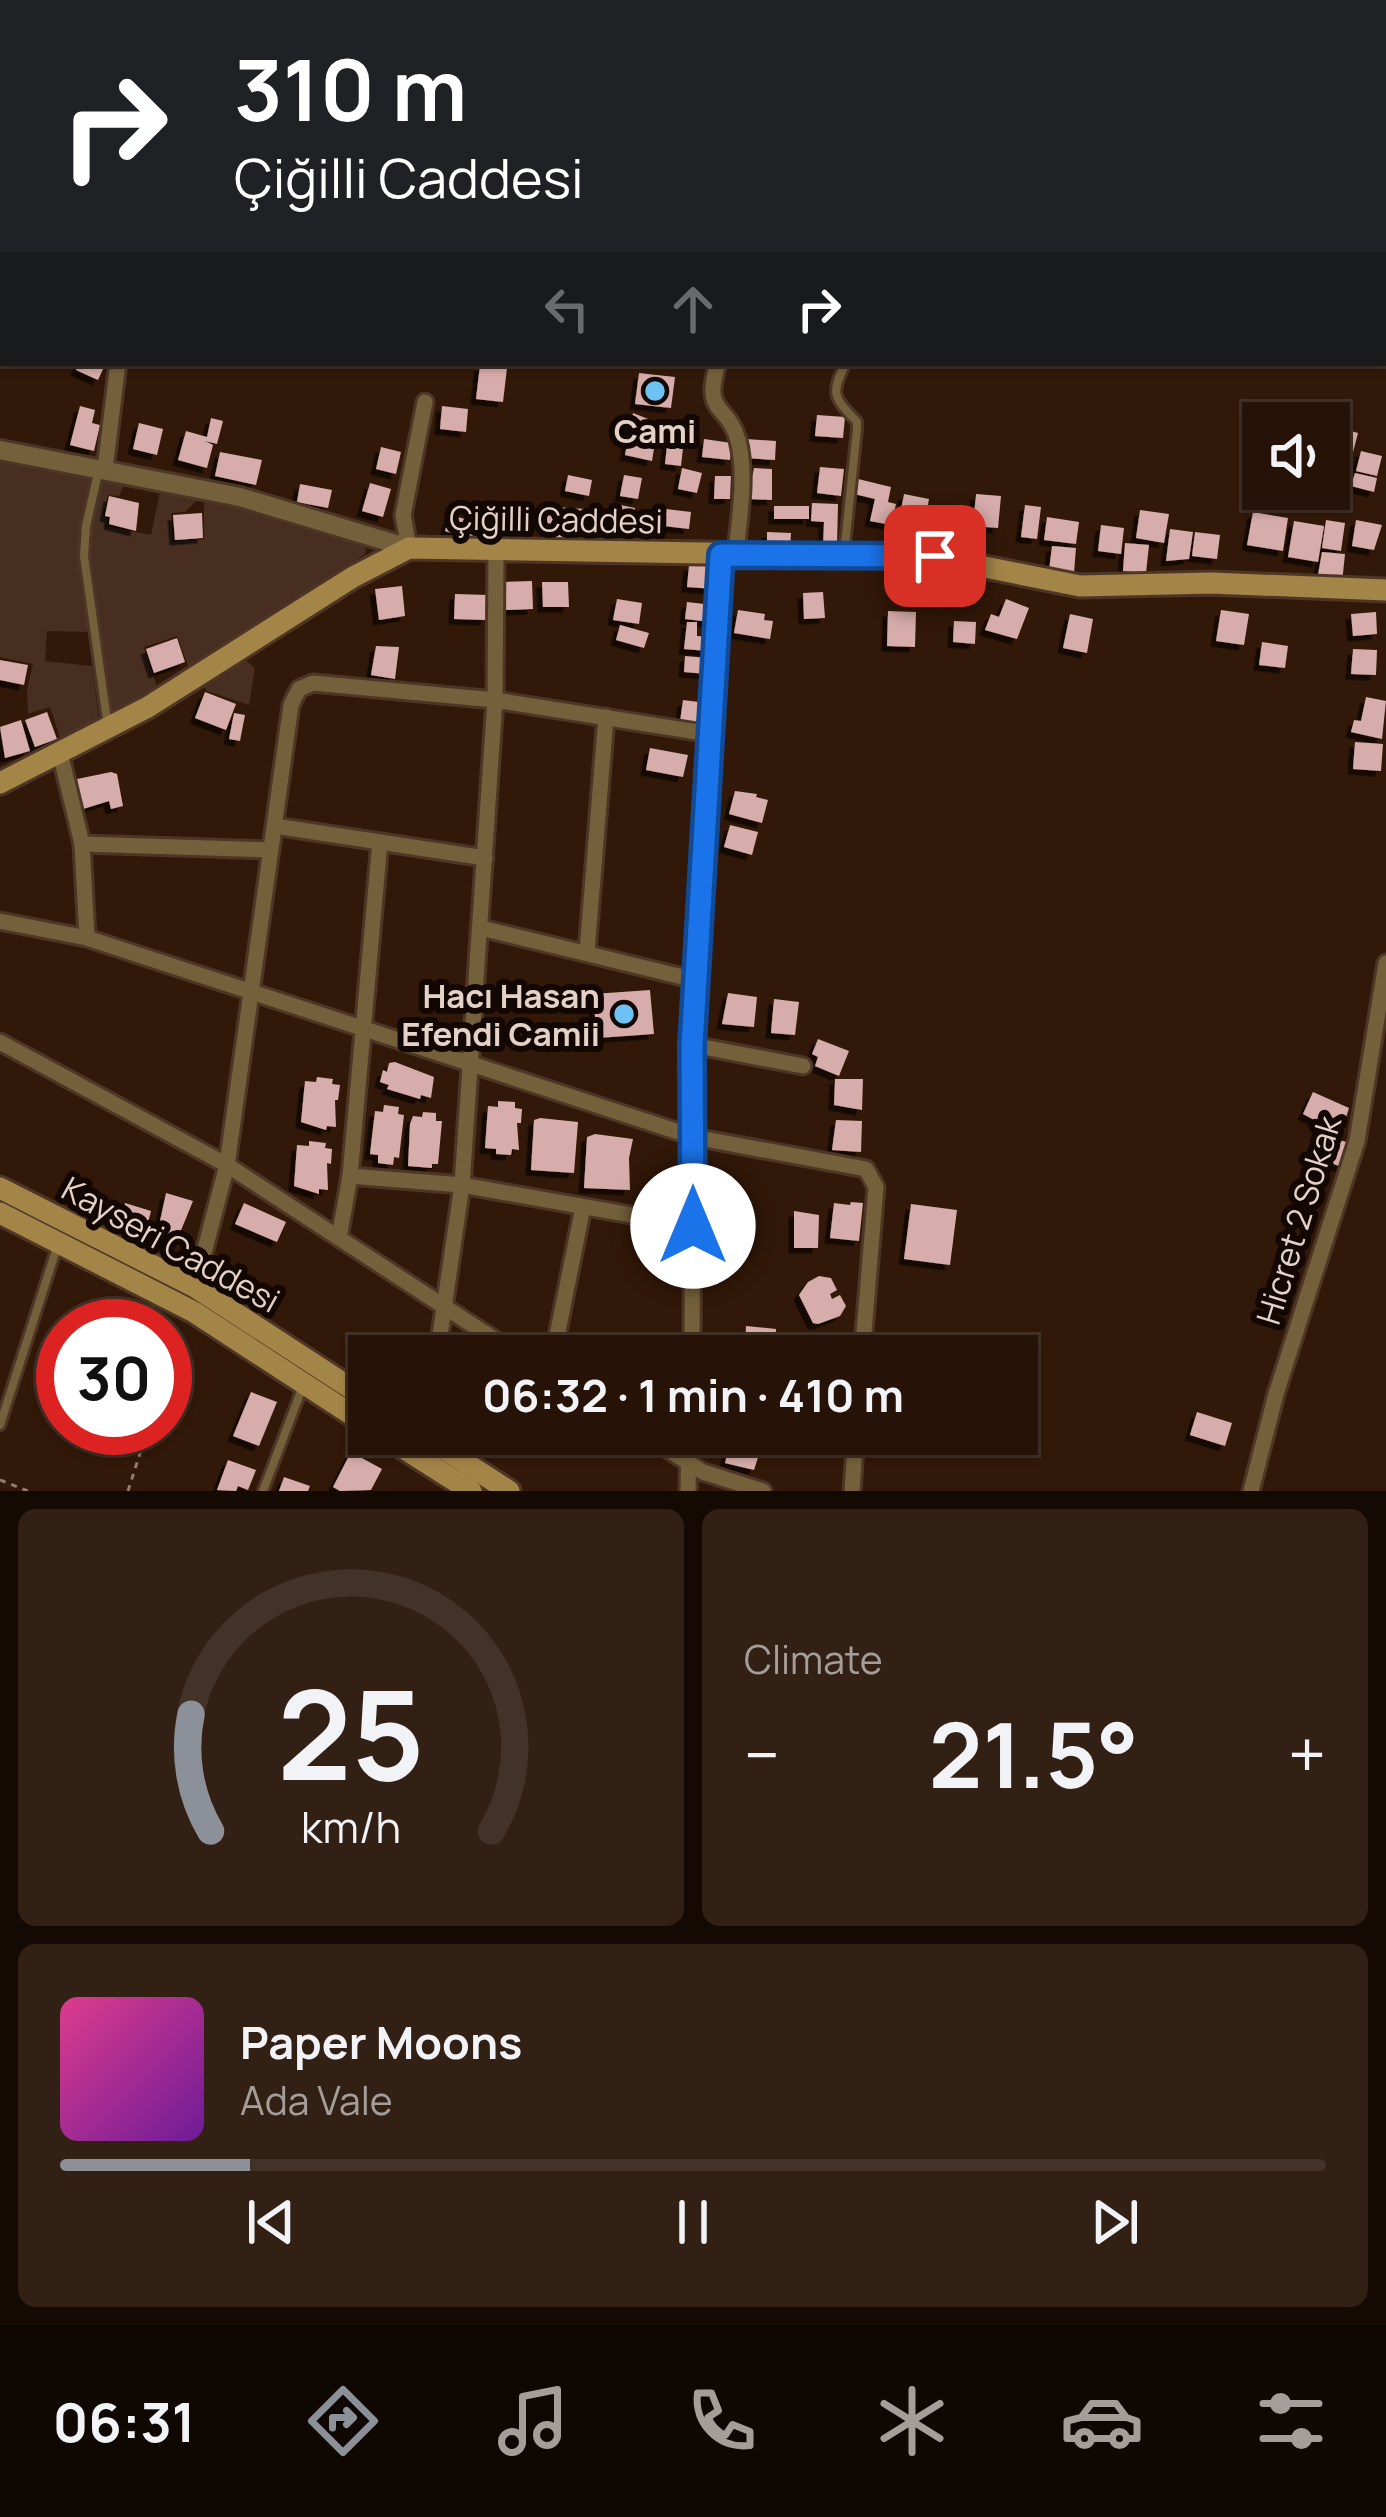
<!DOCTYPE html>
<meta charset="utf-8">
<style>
:root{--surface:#261206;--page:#322014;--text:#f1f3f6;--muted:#a49e9b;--line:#423228;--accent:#8c9099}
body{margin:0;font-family:Manrope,sans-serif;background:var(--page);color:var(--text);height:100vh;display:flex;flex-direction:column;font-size:45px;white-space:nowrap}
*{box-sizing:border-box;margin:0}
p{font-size:39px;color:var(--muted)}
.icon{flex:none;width:66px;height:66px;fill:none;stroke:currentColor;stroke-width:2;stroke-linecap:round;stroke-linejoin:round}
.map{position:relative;height:1491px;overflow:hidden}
.panel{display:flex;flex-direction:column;gap:18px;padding:18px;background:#150a03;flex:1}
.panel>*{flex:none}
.top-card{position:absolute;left:0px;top:0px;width:1386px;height:366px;box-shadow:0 3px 9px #0004,0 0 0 3px var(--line);background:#202124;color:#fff;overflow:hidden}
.fabs{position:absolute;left:1242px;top:402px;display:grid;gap:24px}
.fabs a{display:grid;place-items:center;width:108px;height:108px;border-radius:0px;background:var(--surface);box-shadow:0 3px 9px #0004,0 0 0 3px var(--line);font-size:60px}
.speed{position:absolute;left:36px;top:1299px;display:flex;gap:24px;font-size:60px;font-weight:700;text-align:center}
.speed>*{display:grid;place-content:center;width:156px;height:156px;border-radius:50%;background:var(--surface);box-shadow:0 3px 9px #0004,0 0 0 3px var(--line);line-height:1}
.speed .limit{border:18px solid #d22;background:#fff;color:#111}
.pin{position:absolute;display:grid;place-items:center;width:102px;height:102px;color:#fff;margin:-51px;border-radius:24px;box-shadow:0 6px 18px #0006}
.me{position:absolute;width:132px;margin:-66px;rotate:0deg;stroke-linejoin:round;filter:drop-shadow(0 0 9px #0008)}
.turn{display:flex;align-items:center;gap:42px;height:252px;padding:0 36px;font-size:54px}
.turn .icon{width:156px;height:156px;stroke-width:2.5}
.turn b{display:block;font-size:84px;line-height:102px}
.lanes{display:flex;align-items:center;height:114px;padding:0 36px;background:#0003;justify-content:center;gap:60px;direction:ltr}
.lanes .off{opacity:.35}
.big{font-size:90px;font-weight:700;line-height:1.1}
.panel .tile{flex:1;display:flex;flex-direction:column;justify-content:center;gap:18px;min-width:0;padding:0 42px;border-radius:18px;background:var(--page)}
.panel .dial{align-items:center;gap:0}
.dial svg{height:312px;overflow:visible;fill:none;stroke:var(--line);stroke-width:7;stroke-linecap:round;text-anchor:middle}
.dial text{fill:var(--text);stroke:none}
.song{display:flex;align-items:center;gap:36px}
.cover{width:144px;height:144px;border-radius:18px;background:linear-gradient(135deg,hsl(330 70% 55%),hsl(280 70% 35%))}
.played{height:12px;border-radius:6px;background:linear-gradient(90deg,var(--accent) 15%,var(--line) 15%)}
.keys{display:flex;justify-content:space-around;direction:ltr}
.heat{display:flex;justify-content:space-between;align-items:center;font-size:66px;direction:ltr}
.panel .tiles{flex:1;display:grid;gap:18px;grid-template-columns:1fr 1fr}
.tile:last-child{grid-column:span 2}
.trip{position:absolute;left:348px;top:1335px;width:690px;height:120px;border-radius:0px;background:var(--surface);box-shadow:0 3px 9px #0004,0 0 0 3px var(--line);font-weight:700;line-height:120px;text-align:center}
.tabs{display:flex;height:192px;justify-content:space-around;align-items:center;background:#0f0702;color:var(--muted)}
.tabs .icon{width:84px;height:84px}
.tabs .current{color:var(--accent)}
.tabs b{font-size:54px;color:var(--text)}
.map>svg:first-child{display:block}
.green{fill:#472e20}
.building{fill:#d6adaa;filter:url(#shadow)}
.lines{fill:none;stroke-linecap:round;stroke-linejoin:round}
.service-casing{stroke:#4e3627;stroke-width:14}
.minor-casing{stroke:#4e3627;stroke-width:21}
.tertiary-casing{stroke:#4e3627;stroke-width:24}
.secondary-casing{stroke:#4e3627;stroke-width:27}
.path{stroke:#917c6f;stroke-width:3;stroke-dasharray:6 6;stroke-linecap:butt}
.service{stroke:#74613c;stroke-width:8}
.minor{stroke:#74613c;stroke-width:15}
.tertiary{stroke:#74613c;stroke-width:18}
.secondary{stroke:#a48548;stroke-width:21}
.route-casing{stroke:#114b97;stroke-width:30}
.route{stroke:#1a73e8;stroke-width:21}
.poi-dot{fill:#6dc2f3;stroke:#120703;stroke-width:4.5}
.labels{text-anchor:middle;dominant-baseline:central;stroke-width:12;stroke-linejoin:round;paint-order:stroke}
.poi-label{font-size:33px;font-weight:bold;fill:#e4d2c8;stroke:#120703}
.street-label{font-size:33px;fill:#e4d2c8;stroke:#120703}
</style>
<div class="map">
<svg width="1386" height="1491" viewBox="0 0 1386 1491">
<defs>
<filter id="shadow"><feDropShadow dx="-5.5" dy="5.5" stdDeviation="0" flood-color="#0009"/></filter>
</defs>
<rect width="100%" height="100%" fill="#321808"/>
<g class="green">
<path d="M0 460 92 474 78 544 88 632 47 631 45 661 92 666 100 726 61 741 50 707 28 714 27 690 33 664 0 657Z"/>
<path d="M103 474 127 479 119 496 108 495 103 516 108 519 106 526 151 535 161 487 200 497 185 512 171 513 173 542 204 539V498L361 545 366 548 365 554 190 671 177 636 144 647 158 690 117 712 111 708C98 633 73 549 103 474Z"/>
<path d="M243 658 255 668 249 705 207 691 204 686Z"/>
</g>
<g class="building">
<path d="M79 363 104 367 98 380 76 370Z"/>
<path d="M480 365 507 368 503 402 476 399Z"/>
<path d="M639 373 675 377 671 408 635 404Z"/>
<path d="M80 406 95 410 92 423 100 425 94 451 70 445Z"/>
<path d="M442 406 468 409 466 432 440 429Z"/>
<path d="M633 413 658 423 652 461 625 455Z"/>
<path d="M817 415 845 417 843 438 815 436Z"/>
<path d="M211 418 223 421 217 444 205 441 213 445 207 468 178 460 186 431 207 437Z"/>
<path d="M139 423 163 429 157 455 133 449Z"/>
<path d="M1337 427 1358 433 1351 460 1329 454Z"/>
<path d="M668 437 684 439 681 466 665 464Z"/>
<path d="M704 439 732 443 730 460 702 457Z"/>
<path d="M746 439 776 441 775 460 745 458Z"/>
<path d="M381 447 401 452 396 474 376 469Z"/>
<path d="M1361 451 1382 456 1377 476 1356 471Z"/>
<path d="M220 452 262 460 256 485 215 476Z"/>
<path d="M1329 457 1350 462 1340 487 1329 484Z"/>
<path d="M820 467 844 469 841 496 817 493Z"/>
<path d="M682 468 702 473 697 493 678 489Z"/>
<path d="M754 468 772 469V500L748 499Z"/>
<path d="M1355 473 1377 478 1374 492 1351 486Z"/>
<path d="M568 475 592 480 589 496 565 491Z"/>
<path d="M624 475 642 478 638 499 620 496Z"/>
<path d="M715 476H731L730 499H714Z"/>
<path d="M854 478 891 487 888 502 896 504 891 525 870 521 875 499 850 493Z"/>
<path d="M370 483 391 489 383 517 362 511Z"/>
<path d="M300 484 332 490 328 508 297 502Z"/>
<path d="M1263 489H1293L1289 502 1261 494Z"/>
<path d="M904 494 929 499 923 531 898 526Z"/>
<path d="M976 494 1001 496 998 528 973 526Z"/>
<path d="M109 496 139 503 136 531 109 524 110 517 105 516Z"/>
<path d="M812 503 838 504 837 547H823L824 522 811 521Z"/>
<path d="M620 505 635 508 631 535 615 532Z"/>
<path d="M1025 505 1041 507 1037 539 1021 537Z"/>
<rect x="774" y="506" width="35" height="13"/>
<path d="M556 507 585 509 584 524H580L579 535H572L571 542 545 541 547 514 556 515Z"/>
<path d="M666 509 691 512 689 529 664 526Z"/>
<path d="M1140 510 1169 514 1164 543 1136 538Z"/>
<path d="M1253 512 1288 518 1283 551 1247 545Z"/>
<path d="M202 513 203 538 175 540 173 515Z"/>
<path d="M450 515 480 523 475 540 445 531Z"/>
<path d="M1047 517 1079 522 1076 544 1044 540Z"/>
<path d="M1326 520 1345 523 1341 551 1322 548Z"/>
<path d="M1356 520 1382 525 1374 550 1352 546Z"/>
<path d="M1294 521 1324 526 1318 562 1288 557Z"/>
<path d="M1101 525 1124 528 1121 554 1098 551Z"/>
<path d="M1170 529 1193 532 1189 559 1166 561Z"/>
<path d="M767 532 791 533 790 548 767 547Z"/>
<path d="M1195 532 1220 535 1217 559 1192 556Z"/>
<path d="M1125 543 1149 545 1146 573 1123 571Z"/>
<path d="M1052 546 1076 548 1074 573 1049 571Z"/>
<path d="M1322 552 1345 554 1342 583 1317 581Z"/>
<path d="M689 565 717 567 715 589 687 587Z"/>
<path d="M532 581 533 609 505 610 504 582Z"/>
<path d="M542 582H568L569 607H543Z"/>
<path d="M402 586 405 616 379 620 375 589Z"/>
<path d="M823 592 825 618 804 619 803 593Z"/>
<path d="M455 594 489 595 486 620 454 619Z"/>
<path d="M617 599 642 603 639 624 613 620Z"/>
<path d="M1006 599 1029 608 1017 639 985 630 991 614 999 617Z"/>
<path d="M687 602 713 605 711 622 685 619Z"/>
<path d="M738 610 765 614 764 620 773 621 770 639 734 633Z"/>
<path d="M1221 610 1249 614 1244 645 1216 641Z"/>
<path d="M888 611 916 612 915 647 887 646Z"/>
<path d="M1376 612 1377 634 1353 636 1351 614Z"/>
<path d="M1070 614 1093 619 1087 653 1063 648Z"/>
<path d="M954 621 976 622 975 644 953 642Z"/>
<path d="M687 622H697V636L710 637 708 651 684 649Z"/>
<path d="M620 625 649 633 644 648 616 640Z"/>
<path d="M177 638 185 662 154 673 146 649Z"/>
<path d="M1262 642 1288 646 1285 668 1259 665Z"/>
<path d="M376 646 399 647 395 679 371 675Z"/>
<path d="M1353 649 1377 650 1376 675 1351 674Z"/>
<path d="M685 656 708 658 707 674 684 672Z"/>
<path d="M0 660 28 665 24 685 0 680Z"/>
<path d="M205 692 236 704 226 730 195 718Z"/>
<path d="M1366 697 1386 701 1382 739 1351 732 1354 720 1361 721Z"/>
<path d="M683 700 699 702 696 725 680 722Z"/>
<path d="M47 712 57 739 35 747 25 720Z"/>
<path d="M234 713 245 715 240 741 229 739Z"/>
<path d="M21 720 30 751 5 758 0 727Z"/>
<path d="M1355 742 1383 744 1381 771 1353 769Z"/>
<path d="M650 748 688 755 683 777 646 770Z"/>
<path d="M111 772 117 774 123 806 111 809 109 801 83 809 77 779Z"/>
<path d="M735 791 757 794 756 797 768 800 762 823 729 814Z"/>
<path d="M730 825 758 832 752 855 724 847Z"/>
<path d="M650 990 654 1034 597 1038 593 994Z"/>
<path d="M728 993 757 997 754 1027 722 1024Z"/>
<path d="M774 999 799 1002 795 1035 771 1033Z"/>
<path d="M818 1039 849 1051 839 1076 815 1066 818 1057 812 1054Z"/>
<path d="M395 1062 434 1077 431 1098 421 1095 420 1099 387 1089 389 1085 380 1082 383 1070 387 1072 389 1063Z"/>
<path d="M317 1077 333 1079 332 1084 340 1085 338 1100H335L336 1127 327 1126 326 1130 301 1122 305 1081 316 1082Z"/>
<path d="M835 1079H863L862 1110 834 1105Z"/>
<path d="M1313 1092 1349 1108 1341 1134 1303 1114Z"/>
<path d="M498 1101 515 1102V1108L522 1109 521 1123H517L519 1150 512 1149 511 1155 496 1154V1149L485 1148 488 1106 498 1107Z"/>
<path d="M384 1105 399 1107 398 1114 404 1115 399 1158 394 1157 393 1165 378 1163V1155L370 1154 375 1111 383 1112Z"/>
<path d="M423 1112 436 1113V1121H442L438 1164H432V1168L408 1166 410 1124 413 1116 422 1117Z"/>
<path d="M540 1118 578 1122 574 1173 531 1170 534 1120Z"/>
<path d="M836 1120 862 1121 861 1152 832 1150Z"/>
<path d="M595 1134 633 1139 629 1158 630 1190 584 1188 587 1137Z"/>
<path d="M1329 1137 1350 1143 1342 1167 1322 1160Z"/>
<path d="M309 1141 326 1143 325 1148 332 1149 331 1164 327 1163 328 1190 319 1189V1194L294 1186 297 1145 309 1146Z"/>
<path d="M166 1193 193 1201 175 1245 156 1240Z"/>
<path d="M851 1202 863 1203 859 1241 830 1238 834 1203 850 1205Z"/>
<path d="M125 1203 151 1211 146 1231 156 1233 152 1249 143 1246 145 1238 118 1230Z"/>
<path d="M244 1203 286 1222 277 1242 235 1224Z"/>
<path d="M911 1204 957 1210 950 1265 904 1259Z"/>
<path d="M794 1211 819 1215 818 1248H794Z"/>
<path d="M819 1276 831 1278 837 1290 830 1294 832 1299 840 1295 846 1306 840 1316 818 1324 813 1323 799 1295 808 1282Z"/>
<path d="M125 1300 154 1314 148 1326 114 1324Z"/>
<path d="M746 1326 776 1329 775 1352 745 1351Z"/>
<path d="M251 1392 277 1402 259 1446 233 1436Z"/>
<path d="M1197 1412 1232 1423 1225 1446 1190 1435Z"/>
<path d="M732 1434 765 1436 754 1470 725 1463Z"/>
<path d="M351 1452 382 1469 371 1490 340 1491 333 1487Z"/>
<path d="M228 1460 256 1470 248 1490 238 1486 236 1491 217 1490Z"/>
<path d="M284 1477 310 1486 308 1491H279Z"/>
</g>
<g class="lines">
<defs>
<g id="service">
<path d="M192 3H202"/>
<path d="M99 469 86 526 84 556 108 727"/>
<path d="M844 554 857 429V422C835 398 829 395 846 363"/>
<path d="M0 1425 58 1244"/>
<path d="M263 1491 303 1386"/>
</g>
<g id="minor">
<path d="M39 0 45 3"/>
<path d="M165 3 166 0"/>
<path d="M342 3V0"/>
<path d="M461 3 462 0"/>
<path d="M934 3 937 0"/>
<path d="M0 69 3 70"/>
<path d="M0 148 3 149"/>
<path d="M718 363C702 416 728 403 738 440 747 476 739 518 736 554"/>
<path d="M105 469 118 363"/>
<path d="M409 548 403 515 425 402"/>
<path d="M60 753 82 844 87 938"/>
<path d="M275 826 485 858"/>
<path d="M82 844 271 850"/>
<path d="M0 921 87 938 694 1137 866 1169 876 1187 862 1356"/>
<path d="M481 928 695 980"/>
<path d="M587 952 606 717"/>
<path d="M0 1042 227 1165 520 1356"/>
<path d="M693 1045 803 1066"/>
<path d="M350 1176 462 1185 693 1226"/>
<path d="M339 1238 350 1176 380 842"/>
<path d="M195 1287 227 1165 291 705 299 689 313 683 495 700 710 734"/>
<path d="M437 1356 462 1185 495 700 496 551"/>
<path d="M553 1356 583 1207"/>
<path d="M692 1356 693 1045 721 555"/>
<path d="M643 1434 703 1472 763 1491"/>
<path d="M688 1491 689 1434"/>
<path d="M852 1491 856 1434"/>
<path d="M1251 1491 1276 1394 1357 1141 1386 963"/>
</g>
<g id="tertiary">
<path d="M516 0 529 3"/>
<path d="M1383 122 1386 123"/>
<path d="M0 450 240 497 409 548"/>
</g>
<g id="secondary">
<path d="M0 783 148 707 353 577 409 548 935 557 1080 586 1211 583 1386 590"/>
<path d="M0 1188 195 1287 369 1400"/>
<path d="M0 1213 194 1312 369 1426"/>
<path d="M381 1434 471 1491"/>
<path d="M421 1434 509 1491"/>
</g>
</defs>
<use href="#service" class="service-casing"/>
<use href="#minor" class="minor-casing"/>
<use href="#tertiary" class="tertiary-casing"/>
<use href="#secondary" class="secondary-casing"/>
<g class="path">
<path d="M165 1373 184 1329"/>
<path d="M0 1480 28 1491"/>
<path d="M128 1491 148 1428"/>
</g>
<use href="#service" class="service"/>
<use href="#minor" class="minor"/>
<use href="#tertiary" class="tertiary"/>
<use href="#secondary" class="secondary"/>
</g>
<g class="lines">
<defs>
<path id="route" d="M693 1226 692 1045 721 555 935 556"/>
</defs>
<use href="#route" class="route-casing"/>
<use href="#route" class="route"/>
</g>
<g class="poi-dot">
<circle cx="655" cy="391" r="12"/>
<circle cx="624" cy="1014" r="12"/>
</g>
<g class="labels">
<g class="poi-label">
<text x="655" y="430">Cami</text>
<text x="600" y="995" text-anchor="end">Hacı Hasan<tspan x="600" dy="38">Efendi Camii</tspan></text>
</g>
<g class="street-label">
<text transform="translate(556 519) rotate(1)">Çiğilli Caddesi</text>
<text transform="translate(1298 1220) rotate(-73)">Hicret 2 Sokak</text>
<text transform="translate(171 1244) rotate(29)">Kayseri Caddesi</text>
</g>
</g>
</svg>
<div class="fabs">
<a><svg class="icon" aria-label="sound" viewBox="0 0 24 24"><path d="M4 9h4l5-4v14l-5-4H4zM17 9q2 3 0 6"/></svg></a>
</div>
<div class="speed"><div class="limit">30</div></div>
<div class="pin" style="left:935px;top:556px;background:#d93025"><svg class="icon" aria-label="arrive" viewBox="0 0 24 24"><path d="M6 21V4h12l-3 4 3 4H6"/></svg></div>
<svg class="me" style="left:693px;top:1226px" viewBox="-20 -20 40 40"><circle r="19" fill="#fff"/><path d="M0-13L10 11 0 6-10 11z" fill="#1a73e8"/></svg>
<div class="trip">06:32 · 1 min · 410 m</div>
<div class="top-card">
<div class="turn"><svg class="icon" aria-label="right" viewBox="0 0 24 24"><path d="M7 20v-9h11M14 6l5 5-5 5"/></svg><div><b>310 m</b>Çiğilli Caddesi</div></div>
<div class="lanes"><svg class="icon off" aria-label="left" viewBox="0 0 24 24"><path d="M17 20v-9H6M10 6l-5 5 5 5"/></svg><svg class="icon off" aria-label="ahead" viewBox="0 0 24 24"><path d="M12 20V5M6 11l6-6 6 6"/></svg><svg class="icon" aria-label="right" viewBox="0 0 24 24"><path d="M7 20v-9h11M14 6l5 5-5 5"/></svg></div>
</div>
</div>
<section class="panel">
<div class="tiles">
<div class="tile dial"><svg viewBox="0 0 100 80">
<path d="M14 69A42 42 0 1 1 86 69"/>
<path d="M14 69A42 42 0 0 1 9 39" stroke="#8c9099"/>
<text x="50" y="56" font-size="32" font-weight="700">25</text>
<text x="50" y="72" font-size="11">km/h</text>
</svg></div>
<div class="tile"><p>Climate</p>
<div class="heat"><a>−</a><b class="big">21.5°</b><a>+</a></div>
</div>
<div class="tile">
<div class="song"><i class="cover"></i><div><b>Paper Moons</b><p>Ada Vale</p></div></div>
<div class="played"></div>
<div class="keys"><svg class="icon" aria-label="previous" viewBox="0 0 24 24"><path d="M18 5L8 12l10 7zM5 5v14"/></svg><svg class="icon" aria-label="pause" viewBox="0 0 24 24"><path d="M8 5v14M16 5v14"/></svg><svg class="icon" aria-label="next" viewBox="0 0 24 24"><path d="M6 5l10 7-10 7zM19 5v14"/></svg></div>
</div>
</div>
</section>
<nav class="tabs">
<b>06:31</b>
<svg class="icon current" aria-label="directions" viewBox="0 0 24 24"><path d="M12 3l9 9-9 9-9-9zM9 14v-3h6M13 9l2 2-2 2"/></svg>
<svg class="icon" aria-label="music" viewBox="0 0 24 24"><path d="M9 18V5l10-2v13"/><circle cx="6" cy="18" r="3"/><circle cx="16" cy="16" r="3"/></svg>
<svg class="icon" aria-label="phone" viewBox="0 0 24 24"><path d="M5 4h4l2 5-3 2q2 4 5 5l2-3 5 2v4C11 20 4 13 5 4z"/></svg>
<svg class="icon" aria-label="climate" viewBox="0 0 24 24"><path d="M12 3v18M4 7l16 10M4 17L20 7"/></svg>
<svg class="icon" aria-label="car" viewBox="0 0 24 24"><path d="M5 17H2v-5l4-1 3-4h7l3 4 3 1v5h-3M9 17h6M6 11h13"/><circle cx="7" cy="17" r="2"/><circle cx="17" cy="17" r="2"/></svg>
<svg class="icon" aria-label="filters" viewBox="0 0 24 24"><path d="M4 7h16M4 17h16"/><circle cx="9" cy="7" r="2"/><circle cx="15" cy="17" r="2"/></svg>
</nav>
